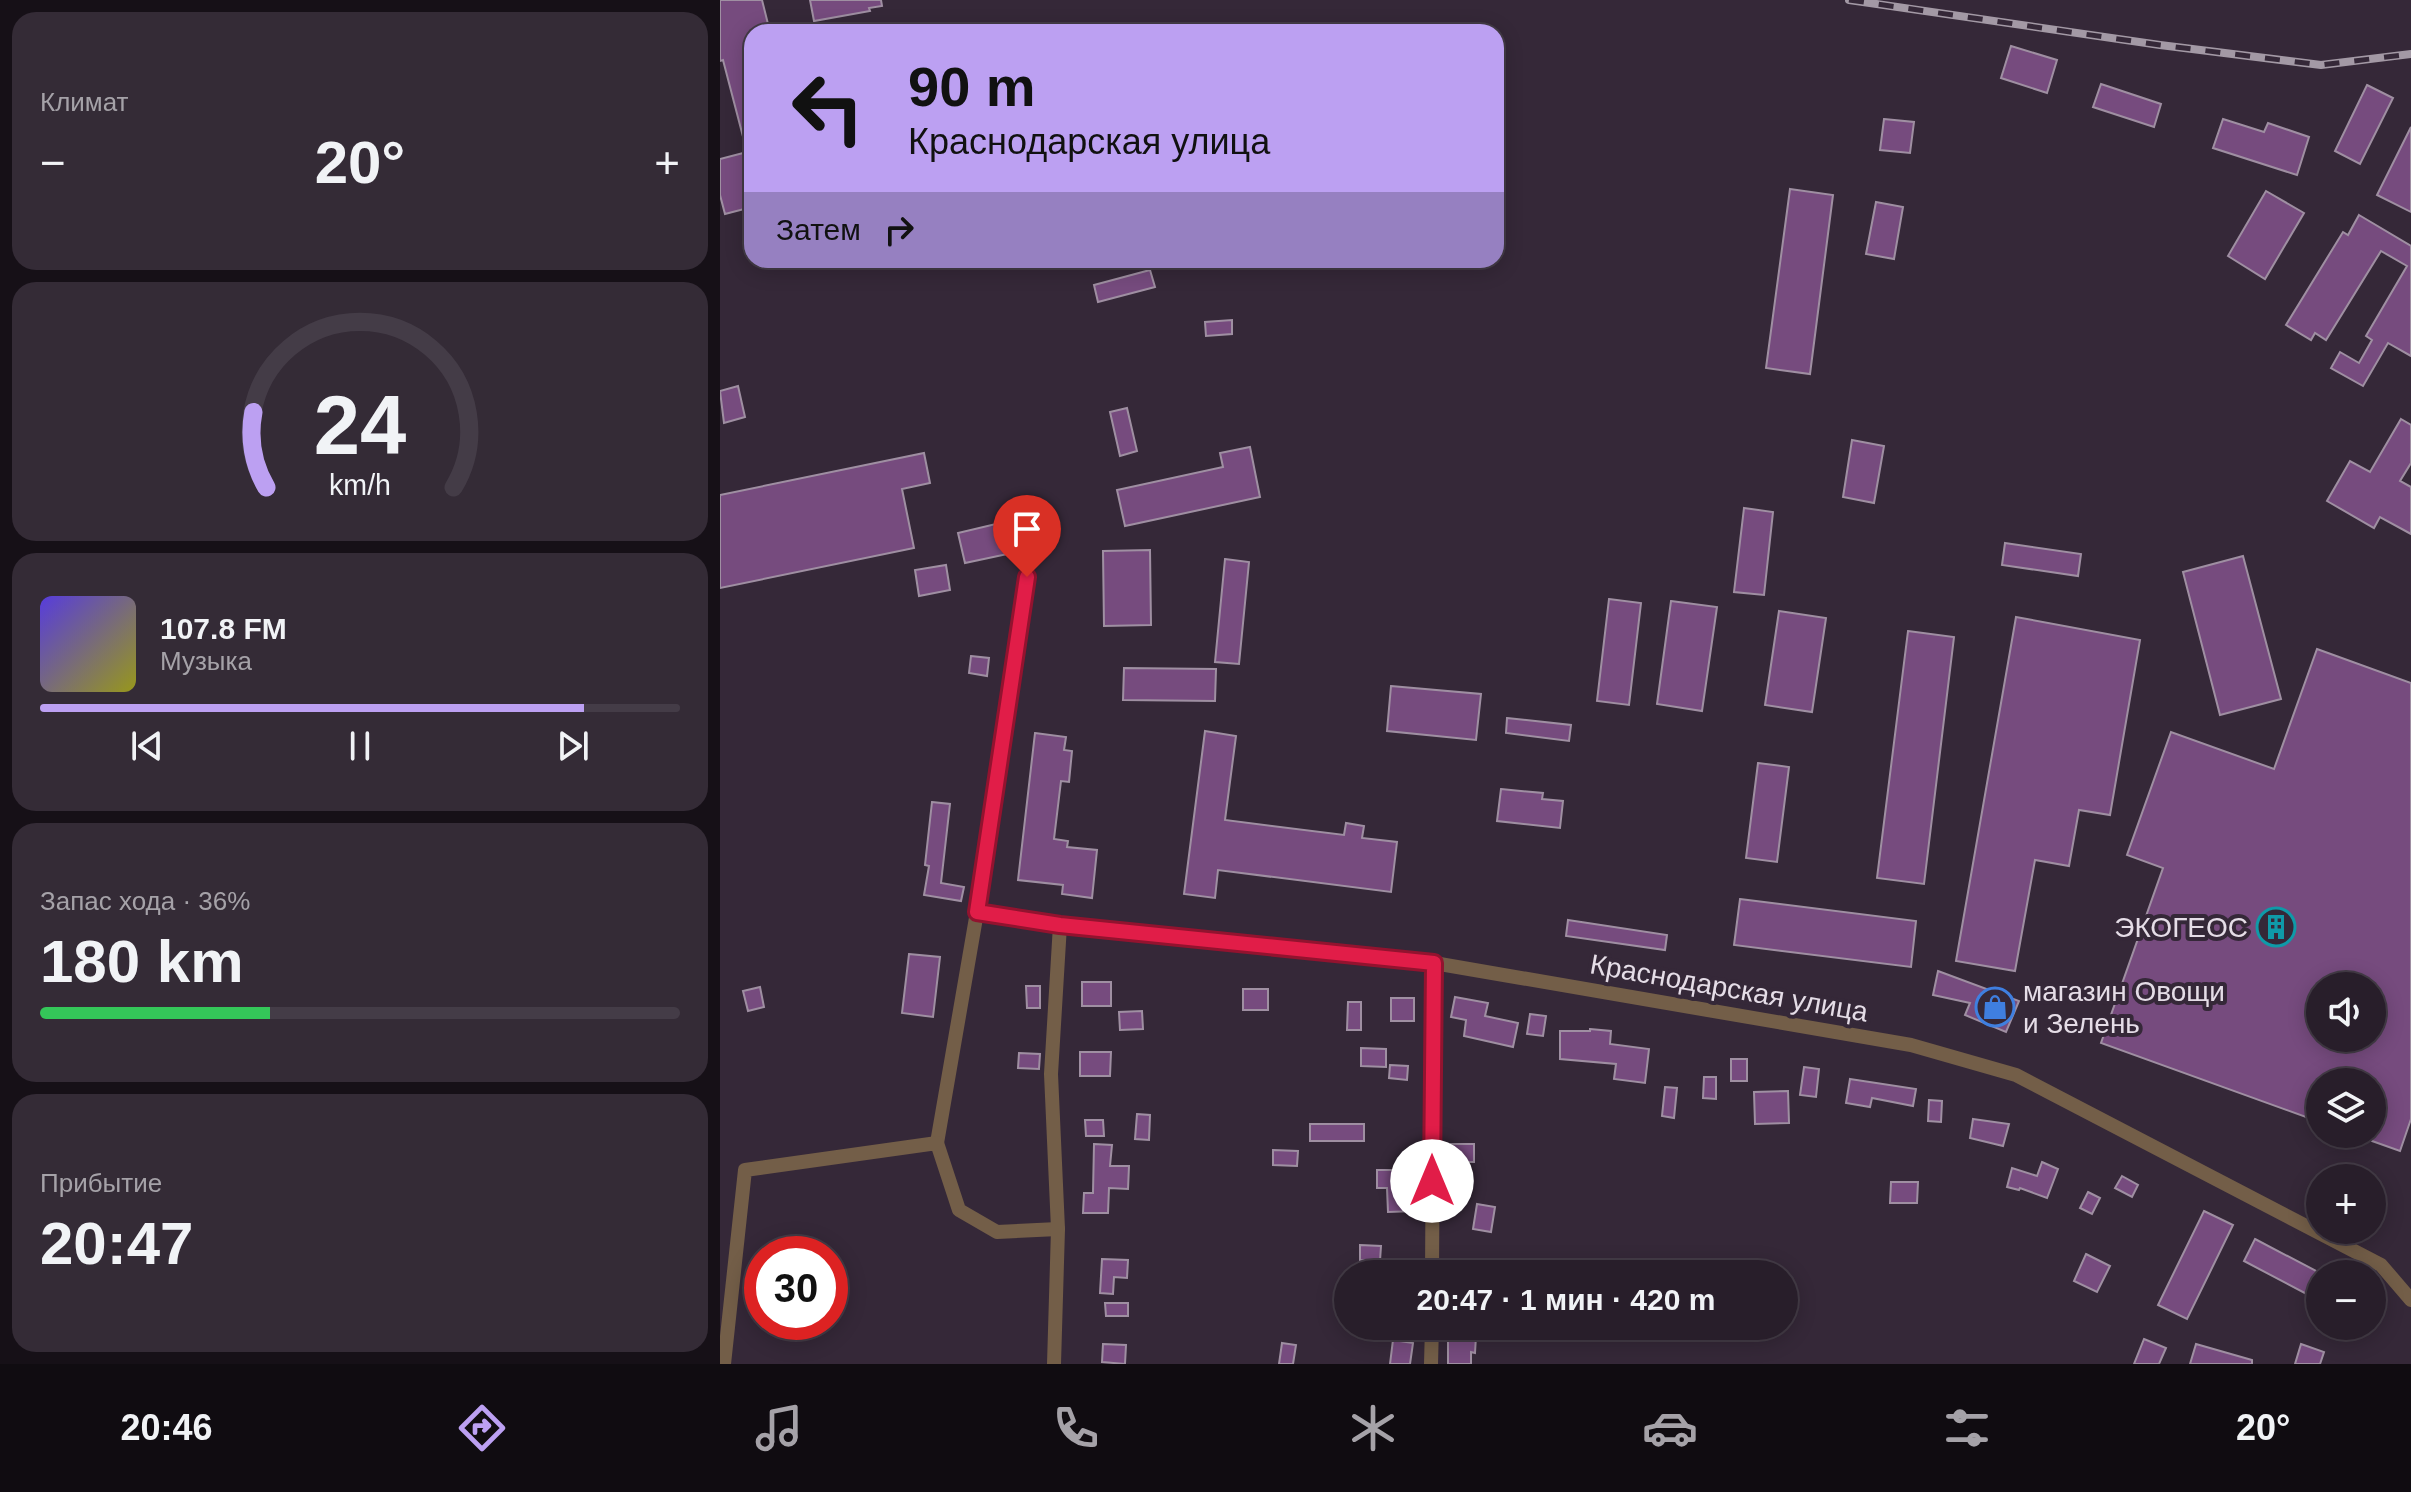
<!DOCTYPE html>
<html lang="ru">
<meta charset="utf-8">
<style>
:root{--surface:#281e2a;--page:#342b36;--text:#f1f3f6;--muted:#a5a2a8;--line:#443c47;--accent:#bca0f2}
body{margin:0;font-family:Arial,sans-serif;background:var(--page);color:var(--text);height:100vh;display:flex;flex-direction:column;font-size:30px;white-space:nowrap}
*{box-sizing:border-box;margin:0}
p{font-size:26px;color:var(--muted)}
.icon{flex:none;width:44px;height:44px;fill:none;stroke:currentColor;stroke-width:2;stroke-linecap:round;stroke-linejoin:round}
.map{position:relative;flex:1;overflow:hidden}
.sheet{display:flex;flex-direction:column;gap:12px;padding:12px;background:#161017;width:720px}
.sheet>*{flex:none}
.top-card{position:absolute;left:24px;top:24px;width:760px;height:244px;border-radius:24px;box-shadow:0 4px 20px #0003,0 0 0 2px var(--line);background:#bca0f2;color:#111;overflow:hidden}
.fabs{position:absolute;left:1586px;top:972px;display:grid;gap:16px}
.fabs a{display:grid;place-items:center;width:80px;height:80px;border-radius:50%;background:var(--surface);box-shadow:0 4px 20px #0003,0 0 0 2px var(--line);font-size:40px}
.speed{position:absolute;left:24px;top:1236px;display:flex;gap:16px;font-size:40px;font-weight:700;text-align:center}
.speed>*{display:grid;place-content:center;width:104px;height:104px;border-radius:50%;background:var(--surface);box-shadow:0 4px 20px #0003,0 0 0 2px var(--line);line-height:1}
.speed .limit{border:12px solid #d22;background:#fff;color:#111}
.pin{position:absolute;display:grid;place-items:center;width:68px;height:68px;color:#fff;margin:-82px -34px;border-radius:50% 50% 50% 0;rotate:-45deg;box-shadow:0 0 8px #0007}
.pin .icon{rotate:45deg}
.me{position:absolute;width:88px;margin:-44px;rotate:0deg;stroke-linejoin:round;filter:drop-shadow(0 0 6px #0008)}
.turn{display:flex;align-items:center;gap:28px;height:168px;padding:0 32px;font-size:36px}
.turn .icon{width:104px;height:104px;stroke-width:2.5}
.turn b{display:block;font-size:56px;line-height:68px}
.then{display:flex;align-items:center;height:76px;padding:0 32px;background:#0003;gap:16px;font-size:30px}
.big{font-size:60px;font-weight:700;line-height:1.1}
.sheet .tile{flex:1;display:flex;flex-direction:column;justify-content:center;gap:12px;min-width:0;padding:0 28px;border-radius:24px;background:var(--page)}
.sheet .dial{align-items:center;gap:0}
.dial svg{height:208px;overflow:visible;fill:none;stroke:var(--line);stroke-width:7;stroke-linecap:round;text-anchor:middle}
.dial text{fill:var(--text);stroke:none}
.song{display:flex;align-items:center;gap:24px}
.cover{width:96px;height:96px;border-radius:12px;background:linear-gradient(135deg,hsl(250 70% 55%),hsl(60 70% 35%))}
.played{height:8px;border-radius:4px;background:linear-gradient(90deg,var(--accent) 85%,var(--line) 85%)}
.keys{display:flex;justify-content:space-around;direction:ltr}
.heat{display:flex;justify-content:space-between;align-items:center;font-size:44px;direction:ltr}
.charge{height:12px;border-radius:6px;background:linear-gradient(90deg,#34c759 36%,var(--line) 0)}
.trip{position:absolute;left:614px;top:1260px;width:464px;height:80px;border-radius:40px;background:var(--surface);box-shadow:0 4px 20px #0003,0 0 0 2px var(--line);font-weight:700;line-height:80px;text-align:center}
.tab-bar{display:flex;height:128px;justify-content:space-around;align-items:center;background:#100c11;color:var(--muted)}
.tab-bar .icon{width:56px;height:56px}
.tab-bar .selected{color:var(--accent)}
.tab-bar b{font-size:36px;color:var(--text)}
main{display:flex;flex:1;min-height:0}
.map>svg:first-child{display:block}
.building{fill:#764b7e;stroke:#9f8fa2;stroke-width:2;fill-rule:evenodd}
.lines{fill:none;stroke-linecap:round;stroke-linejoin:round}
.minor{stroke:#735e48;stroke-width:14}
.rail-casing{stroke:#a399a5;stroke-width:8}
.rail{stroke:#352838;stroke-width:5;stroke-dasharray:15;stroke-linecap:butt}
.route-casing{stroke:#92132f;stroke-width:20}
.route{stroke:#e11d48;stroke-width:14}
.labels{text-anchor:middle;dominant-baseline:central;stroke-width:8;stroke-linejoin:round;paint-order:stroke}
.poi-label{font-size:28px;fill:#e5dde7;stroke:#352838;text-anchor:end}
.street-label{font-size:28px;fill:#e5dde7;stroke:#352838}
</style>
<main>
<section class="sheet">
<div class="tile"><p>Климат</p>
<div class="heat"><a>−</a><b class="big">20°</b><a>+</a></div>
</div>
<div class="tile dial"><svg viewBox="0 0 100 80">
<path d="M14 69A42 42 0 1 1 86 69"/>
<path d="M14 69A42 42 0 0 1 9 40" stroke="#bca0f2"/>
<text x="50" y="56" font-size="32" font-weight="700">24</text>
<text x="50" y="72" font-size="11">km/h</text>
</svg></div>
<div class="tile">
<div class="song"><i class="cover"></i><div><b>107.8 FM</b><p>Музыка</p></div></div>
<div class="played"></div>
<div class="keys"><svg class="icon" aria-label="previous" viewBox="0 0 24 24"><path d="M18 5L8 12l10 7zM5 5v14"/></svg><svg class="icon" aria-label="pause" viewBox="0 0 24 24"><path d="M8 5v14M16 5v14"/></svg><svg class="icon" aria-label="next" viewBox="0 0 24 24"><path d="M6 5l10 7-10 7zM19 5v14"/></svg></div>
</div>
<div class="tile"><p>Запас хода · 36%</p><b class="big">180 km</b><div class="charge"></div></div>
<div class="tile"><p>Прибытие</p><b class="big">20:47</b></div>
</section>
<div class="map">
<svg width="1691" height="1364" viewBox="0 0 1691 1364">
<rect width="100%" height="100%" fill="#352838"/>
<g class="building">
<path d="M0 0H42L50 32H32V207L5 214 0 195V159L27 152 3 60 0 61Z"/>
<path d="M90 0H161L162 6 149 8 150 11 94 21Z"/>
<path d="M1291 46 1337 60 1327 93 1281 78Z"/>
<path d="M1381 84 1441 104 1434 127 1373 107Z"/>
<path d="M1647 85 1673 98 1640 164 1615 151Z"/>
<path d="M1164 119 1194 122 1190 153 1160 150Z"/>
<path d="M1503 119 1544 132 1548 123 1589 137 1577 175 1493 148Z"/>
<path d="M1691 127V212L1657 195Z"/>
<path d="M1070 189 1113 195 1090 374 1046 368Z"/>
<path d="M1546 191 1584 213 1545 279 1508 256Z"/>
<path d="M1156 202 1183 207 1174 259 1146 254Z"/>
<path d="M1639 215 1691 246V356L1668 343 1643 386 1611 368 1620 352 1639 363 1652 340 1646 336 1687 266 1661 251 1606 340 1595 333 1591 340 1566 325 1623 232 1628 235Z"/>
<path d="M430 270 435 287 378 302 374 285Z"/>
<path d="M512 320V334L486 336 485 322Z"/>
<path d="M18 386 25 417 4 423 0 391Z"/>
<path d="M407 408 417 451 400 456 390 412Z"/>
<path d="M1681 419 1691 425V463L1680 481 1691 487V534L1660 517 1654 528 1607 501 1630 461 1650 472Z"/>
<path d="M1132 440 1164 446 1154 503 1123 497Z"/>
<path d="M530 447 540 497 405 526 397 490 503 467 500 453Z"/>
<path d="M204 453 210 483 182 489 194 548 0 588V495Z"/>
<path d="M1024 508 1053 512 1044 595 1014 592Z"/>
<path d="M327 512 332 542 321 544V547L245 563 238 533Z"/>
<path d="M1285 543 1361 554 1358 576 1282 565Z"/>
<path d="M430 550 431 625 384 626 383 551Z"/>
<path d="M1523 556 1561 699 1500 715 1463 572Z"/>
<path d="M505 559 529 562 519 664 495 662Z"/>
<path d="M226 565 230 590 199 596 195 570Z"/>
<path d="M889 599 921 603 909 705 877 701Z"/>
<path d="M951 601 997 607 982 711 937 704Z"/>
<path d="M1059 611 1106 618 1092 712 1045 705Z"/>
<path d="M1296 617 1420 640 1390 815 1359 810 1349 866 1315 860 1295 971 1236 961Z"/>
<path d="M1188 631 1234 637 1204 884 1157 878Z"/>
<path d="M1597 649 1691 683V1119L1680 1151 1652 1141V1082H1600V1122L1381 1043 1443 868 1407 855 1451 732 1554 769ZM1600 986H1652V1038H1600Z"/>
<path d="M251 656 269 658 267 676 249 673Z"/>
<path d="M404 668 496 669 495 701 403 700Z"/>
<path d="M671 686 761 694 756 740 667 731Z"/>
<path d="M787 718 851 725 849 741 786 733Z"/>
<path d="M485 731 516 736 505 820 624 835 626 823 644 826 642 838 677 842 671 892 498 870 495 898 464 894Z"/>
<path d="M315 733 346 737 344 750 352 751 349 782 341 781 334 839 348 841 347 847 377 850 372 898 342 894 343 885 298 880Z"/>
<path d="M1038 763 1069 767 1057 862 1026 858Z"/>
<path d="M781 789 823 793 822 799 843 801 840 828 777 821Z"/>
<path d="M212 802 230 804 221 883 244 887 241 901 204 895 209 866 205 865Z"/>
<path d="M1020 899 1196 921 1191 967 1014 945Z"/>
<path d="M848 920 947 935 945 950 846 936Z"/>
<path d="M189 954 220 957 213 1017 182 1013Z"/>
<path d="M1218 971 1299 1001 1286 1032 1245 1015 1250 1003 1213 995Z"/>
<rect x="362" y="982" width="29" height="24"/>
<path d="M306 986H320V1008H307Z"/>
<path d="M40 987 44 1007 28 1011 23 991Z"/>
<rect x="523" y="989" width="25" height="21"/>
<path d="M735 997 768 1003 765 1016 798 1023 793 1047 744 1036 746 1020 731 1017Z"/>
<rect x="671" y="998" width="23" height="23"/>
<path d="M628 1002H641V1030H627Z"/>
<path d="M422 1011 423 1029 400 1030 399 1012Z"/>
<path d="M810 1014 826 1016 823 1036 807 1034Z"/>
<path d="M870 1029 891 1031 890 1044 929 1049 925 1083 894 1079 896 1064 840 1059V1031H870Z"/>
<path d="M641 1048 666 1049V1067L641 1066Z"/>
<path d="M360 1052H391L390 1076H360Z"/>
<path d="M299 1053 320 1054 319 1069 298 1068Z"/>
<rect x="1011" y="1059" width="16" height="22"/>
<path d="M670 1065 688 1066 687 1080 669 1078Z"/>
<path d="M1084 1067 1099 1069 1096 1097 1080 1095Z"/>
<path d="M984 1077H996V1099L983 1098Z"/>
<path d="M1130 1079 1196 1089 1193 1106 1152 1098 1150 1107 1126 1103Z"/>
<path d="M945 1087 957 1088 954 1118 942 1116Z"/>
<path d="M1068 1091 1069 1123 1035 1124 1034 1092Z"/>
<path d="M1209 1100 1222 1101 1221 1122 1208 1121Z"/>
<path d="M417 1114 430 1115 429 1140 415 1139Z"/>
<path d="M1253 1119 1289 1124 1283 1146 1250 1138Z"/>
<path d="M365 1120H383L384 1136H366Z"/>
<rect x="590" y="1124" width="54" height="17"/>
<path d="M374 1144 392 1145 390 1166H409L408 1189 389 1188 388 1213H363L364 1193H373Z"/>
<rect x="731" y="1144" width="23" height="18"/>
<path d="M553 1150 578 1151 577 1166 553 1165Z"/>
<path d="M1322 1162 1338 1169 1327 1198 1300 1188 1299 1190 1287 1187 1292 1168 1317 1176Z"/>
<path d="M657 1170H692L696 1211 668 1212 667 1188H657Z"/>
<path d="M1402 1176 1418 1185 1412 1197 1395 1188Z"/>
<path d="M1171 1182H1198L1197 1203H1170Z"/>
<path d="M1368 1192 1380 1198 1372 1214 1360 1208Z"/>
<path d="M757 1204 775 1207 771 1232 753 1229Z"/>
<path d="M1484 1211 1513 1225 1467 1319 1438 1305Z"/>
<path d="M1535 1239 1600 1273V1301L1524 1261Z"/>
<path d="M640 1245 661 1246 660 1261 640 1260Z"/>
<path d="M1366 1254 1390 1266 1377 1292 1354 1281Z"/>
<path d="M382 1259 408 1260 407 1278 394 1277 393 1294 380 1293Z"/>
<path d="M792 1259V1274H764V1260Z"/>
<path d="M385 1303H408V1316H386Z"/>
<path d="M728 1335 756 1336 755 1353 751 1352V1364H728Z"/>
<path d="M1424 1339 1446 1348 1439 1364H1414Z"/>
<path d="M673 1340 693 1343 690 1364H670Z"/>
<path d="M562 1343 576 1345 573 1364H559Z"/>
<path d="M383 1344 406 1345 405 1364 382 1362Z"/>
<path d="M1476 1344 1532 1360V1364H1470Z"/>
<path d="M1581 1344 1604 1352 1600 1364H1575Z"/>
</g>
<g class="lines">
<g class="minor">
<path d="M257 912 340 925 714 963 1191 1045 1296 1075 1661 1265 1691 1300"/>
<path d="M217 1143 257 912 307 577"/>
<path d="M712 1274 714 963"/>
<path d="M4 1364 25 1170 217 1143 239 1210 277 1232 338 1229"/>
<path d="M334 1364 338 1229 331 1074 340 925"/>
<path d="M711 1364 712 1326"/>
</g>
<defs>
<path id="rail" d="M1129 0 1440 45 1601 65 1691 54"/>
</defs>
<use href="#rail" class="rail-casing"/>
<use href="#rail" class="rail"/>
</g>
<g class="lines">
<defs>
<path id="route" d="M307 577 257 912 340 925 714 963 712 1181"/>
</defs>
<use href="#route" class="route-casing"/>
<use href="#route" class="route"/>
</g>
<defs>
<symbol id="building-ring" viewBox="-11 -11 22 22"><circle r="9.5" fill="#352838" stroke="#0f9aa8" stroke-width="1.5"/><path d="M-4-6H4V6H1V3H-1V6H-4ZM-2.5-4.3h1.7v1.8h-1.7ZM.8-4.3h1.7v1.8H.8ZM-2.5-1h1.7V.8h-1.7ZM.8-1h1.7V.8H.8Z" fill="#0f9aa8"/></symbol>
<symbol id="shop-ring" viewBox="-11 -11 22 22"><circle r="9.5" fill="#352838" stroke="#3f7fe0" stroke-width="1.5"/><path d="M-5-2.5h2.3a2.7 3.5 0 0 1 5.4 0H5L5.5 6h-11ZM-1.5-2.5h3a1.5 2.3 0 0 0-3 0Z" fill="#3f7fe0"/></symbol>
</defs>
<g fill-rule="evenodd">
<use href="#building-ring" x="1534" y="905" width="44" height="44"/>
<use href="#shop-ring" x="1253" y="985" width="44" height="44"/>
</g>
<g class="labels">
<g class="poi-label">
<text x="1528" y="927">ЭКОГЕОС</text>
<text x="1303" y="991" text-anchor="start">магазин Овощи<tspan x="1303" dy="32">и Зелень</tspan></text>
</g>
<g class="street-label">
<text transform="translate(1009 988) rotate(10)">Краснодарская улица</text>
</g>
</g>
</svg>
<div class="fabs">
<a><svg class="icon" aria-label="sound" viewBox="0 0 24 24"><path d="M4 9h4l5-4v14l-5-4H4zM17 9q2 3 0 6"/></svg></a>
<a><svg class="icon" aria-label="layers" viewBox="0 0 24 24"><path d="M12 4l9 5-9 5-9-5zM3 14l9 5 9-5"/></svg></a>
<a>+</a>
<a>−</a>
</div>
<div class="speed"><div class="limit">30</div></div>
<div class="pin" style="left:307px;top:577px;background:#d93025"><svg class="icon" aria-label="arrive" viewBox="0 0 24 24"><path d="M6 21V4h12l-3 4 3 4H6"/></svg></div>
<svg class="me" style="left:712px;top:1181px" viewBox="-20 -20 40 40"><circle r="19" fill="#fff"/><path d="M0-13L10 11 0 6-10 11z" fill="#e11d48"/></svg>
<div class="trip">20:47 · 1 мин · 420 m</div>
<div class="top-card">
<div class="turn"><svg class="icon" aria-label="left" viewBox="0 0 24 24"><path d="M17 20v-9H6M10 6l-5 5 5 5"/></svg><div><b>90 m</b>Краснодарская улица</div></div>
<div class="then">Затем<svg class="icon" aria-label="right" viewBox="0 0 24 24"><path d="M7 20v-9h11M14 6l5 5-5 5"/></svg></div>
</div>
</div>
</main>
<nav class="tab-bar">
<b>20:46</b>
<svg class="icon selected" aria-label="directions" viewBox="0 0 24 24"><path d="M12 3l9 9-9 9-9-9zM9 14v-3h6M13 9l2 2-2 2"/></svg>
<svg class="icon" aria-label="music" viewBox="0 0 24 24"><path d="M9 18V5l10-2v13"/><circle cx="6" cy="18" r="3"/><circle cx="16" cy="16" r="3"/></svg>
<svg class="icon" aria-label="phone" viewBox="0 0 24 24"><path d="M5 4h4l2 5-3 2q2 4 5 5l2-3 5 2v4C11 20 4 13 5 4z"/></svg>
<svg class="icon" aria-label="climate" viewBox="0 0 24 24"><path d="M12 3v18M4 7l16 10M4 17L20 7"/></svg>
<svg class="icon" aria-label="car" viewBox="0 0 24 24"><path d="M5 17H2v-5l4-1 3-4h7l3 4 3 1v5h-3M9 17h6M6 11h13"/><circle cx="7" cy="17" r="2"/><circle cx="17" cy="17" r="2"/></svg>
<svg class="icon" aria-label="filters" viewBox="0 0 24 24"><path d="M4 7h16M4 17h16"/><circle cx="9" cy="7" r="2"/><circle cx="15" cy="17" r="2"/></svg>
<b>20°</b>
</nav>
